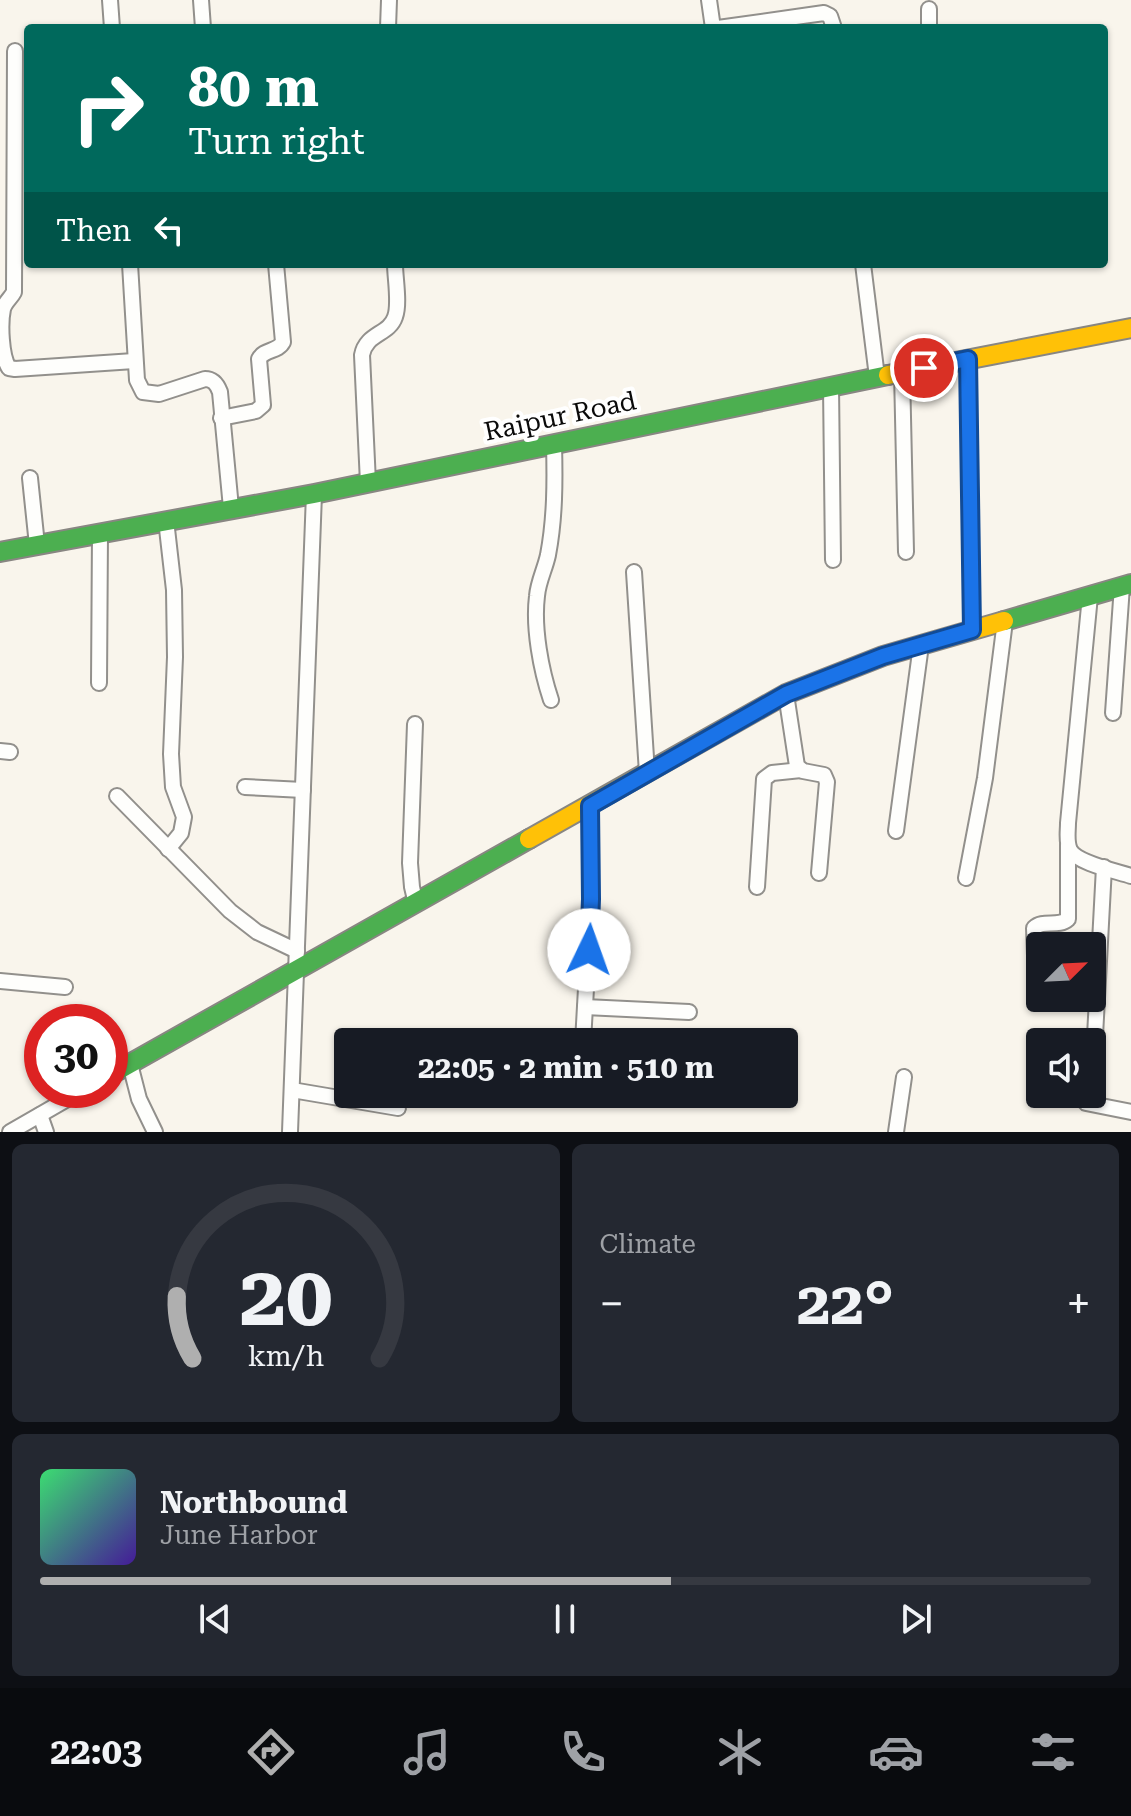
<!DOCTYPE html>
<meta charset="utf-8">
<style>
:root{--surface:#171b24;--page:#242831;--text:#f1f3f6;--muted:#9ea1a6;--line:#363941;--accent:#afafaf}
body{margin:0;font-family:"Roboto Serif",serif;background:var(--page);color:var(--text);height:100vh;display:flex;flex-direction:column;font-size:30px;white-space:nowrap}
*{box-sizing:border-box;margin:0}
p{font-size:26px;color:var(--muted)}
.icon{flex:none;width:44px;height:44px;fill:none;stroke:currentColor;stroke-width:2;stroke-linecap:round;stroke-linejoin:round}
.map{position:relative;height:1132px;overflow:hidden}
.panel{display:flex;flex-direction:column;gap:12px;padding:12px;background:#0d0f14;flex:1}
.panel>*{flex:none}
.banner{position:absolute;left:24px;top:24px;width:1084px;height:244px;border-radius:8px;box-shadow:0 2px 6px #0004;background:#00695c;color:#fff;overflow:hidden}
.needle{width:52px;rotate:66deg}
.buttons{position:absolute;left:1026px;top:932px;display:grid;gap:16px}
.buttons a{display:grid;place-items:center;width:80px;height:80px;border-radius:8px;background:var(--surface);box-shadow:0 2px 6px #0004;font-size:40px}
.speed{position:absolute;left:24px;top:1004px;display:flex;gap:16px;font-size:40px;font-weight:700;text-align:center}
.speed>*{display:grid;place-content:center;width:104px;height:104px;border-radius:50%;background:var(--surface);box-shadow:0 2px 6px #0004;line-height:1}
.speed .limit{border:12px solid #d22;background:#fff;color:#111}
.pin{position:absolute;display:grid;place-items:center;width:68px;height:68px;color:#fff;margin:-34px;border:4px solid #fff;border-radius:50%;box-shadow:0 2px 8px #0007}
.me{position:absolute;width:88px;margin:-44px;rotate:3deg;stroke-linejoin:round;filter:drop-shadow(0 0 6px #0008)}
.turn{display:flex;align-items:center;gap:28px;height:168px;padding:0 32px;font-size:36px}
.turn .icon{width:104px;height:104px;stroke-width:2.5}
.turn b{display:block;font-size:56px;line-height:68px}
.then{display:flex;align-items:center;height:76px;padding:0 32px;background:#0003;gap:16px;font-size:30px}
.big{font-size:60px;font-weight:700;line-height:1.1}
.panel .widget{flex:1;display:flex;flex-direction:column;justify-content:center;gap:12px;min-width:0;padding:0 28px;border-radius:12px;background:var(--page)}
.panel .dial{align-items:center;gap:0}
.dial svg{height:208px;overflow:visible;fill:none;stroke:var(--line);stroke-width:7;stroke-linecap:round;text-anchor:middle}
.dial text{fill:var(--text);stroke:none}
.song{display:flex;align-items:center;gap:24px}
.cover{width:96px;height:96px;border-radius:12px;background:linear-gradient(135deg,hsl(140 70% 55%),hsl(260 70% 35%))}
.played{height:8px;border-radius:4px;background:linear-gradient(90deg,var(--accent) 60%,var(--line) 60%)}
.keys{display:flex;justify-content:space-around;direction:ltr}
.heat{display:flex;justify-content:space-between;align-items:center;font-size:44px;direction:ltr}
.panel .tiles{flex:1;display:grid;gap:12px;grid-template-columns:1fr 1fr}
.widget:last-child{grid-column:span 2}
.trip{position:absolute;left:334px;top:1028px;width:464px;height:80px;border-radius:8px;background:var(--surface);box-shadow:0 2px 6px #0004;font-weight:700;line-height:80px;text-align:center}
.tabs{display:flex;height:128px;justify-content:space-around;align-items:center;background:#090b0e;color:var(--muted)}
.tabs .icon{width:56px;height:56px}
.tabs .active{color:var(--accent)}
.tabs b{font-size:36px;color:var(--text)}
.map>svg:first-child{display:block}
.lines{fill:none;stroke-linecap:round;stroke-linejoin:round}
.street-casing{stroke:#92908c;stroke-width:18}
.fast-casing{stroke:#888682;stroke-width:22}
.slow-casing{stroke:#888682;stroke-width:22}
.street{stroke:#fefefc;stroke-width:14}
.fast{stroke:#4caf50;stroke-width:18}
.slow{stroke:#ffc107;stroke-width:18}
.route-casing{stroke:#114b97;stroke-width:20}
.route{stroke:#1a73e8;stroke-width:14}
.labels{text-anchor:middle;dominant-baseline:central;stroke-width:8;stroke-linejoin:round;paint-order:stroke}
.street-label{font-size:26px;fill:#0a0a0a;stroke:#fff}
</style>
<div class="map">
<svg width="1131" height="1132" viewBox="0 0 1131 1132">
<rect width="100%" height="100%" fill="#f9f5ec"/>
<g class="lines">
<defs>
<g id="street">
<path d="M110 0 112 28"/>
<path d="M201 0 203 28"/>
<path d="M709 0 713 28"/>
<path d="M929 9V28"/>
<path d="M388 28 389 0"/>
<path d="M718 28 824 13 830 16 834 28"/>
<path d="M15 51 14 292C11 298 5 302 3 309 0 323 1 356 9 368L15 369 134 361"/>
<path d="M130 264 137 380 143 392 159 394 205 379C213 379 217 384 220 392L231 508"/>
<path d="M863 264 877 377"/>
<path d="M968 359 972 630"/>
<path d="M902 372 906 552"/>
<path d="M831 386 833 560"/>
<path d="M221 418 256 411 263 405 259 359C264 349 278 352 283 342L276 264"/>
<path d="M30 478 37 545"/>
<path d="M368 483 362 355C366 333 389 335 395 317 400 304 395 278 395 264"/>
<path d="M166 520 174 590 175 657 171 754 173 787 184 817 181 833 168 849"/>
<path d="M634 572 647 773"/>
<path d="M1090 596 1068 823C1068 832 1066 842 1070 850 1077 863 1116 871 1131 876"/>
<path d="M99 683 100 533"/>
<path d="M786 694 797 766 803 771 824 775 827 782 819 873"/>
<path d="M551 700C541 670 533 628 537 596 538 582 545 569 548 555 555 518 555 481 554 444"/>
<path d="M1113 713 1122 586"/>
<path d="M415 724 410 863 412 887 416 904"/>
<path d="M0 751 10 752"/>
<path d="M245 787 303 790"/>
<path d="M117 796 230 911 257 932 297 951"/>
<path d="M896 831 921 645"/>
<path d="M966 878 985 778 1005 621"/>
<path d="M757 887 764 779 772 773 801 770"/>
<path d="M0 981 65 987"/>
<path d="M1036 983 1034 928C1043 919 1058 928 1068 919V845"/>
<path d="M585 1007 689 1012"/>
<path d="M1095 1036 1104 867"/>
<path d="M583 1042 591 899 590 806"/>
<path d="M130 1064 139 1099 155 1132"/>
<path d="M292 1090 398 1108"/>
<path d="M1086 1103 1131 1112"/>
<path d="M40 1115 46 1132"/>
<path d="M10 1132 83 1090"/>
<path d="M290 1132 314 494"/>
<path d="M896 1132 904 1077"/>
</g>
<g id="fast">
<path d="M0 552 314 494 888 375"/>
<path d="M1004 621 1131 584"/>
<path d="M110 1075 529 839"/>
</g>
<g id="slow">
<path d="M888 375 1131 328"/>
<path d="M529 839 786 694 883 656 1004 621"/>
</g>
</defs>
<use href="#street" class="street-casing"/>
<use href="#fast" class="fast-casing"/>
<use href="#slow" class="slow-casing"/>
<use href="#street" class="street"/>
<use href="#fast" class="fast"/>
<use href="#slow" class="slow"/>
</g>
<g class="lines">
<defs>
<path id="route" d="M589 950 591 899 590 806 786 694 883 656 972 630 968 359 924 368"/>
</defs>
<use href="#route" class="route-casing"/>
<use href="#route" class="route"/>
</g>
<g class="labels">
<g class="street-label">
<text transform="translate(560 416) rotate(-12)">Raipur Road</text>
</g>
</g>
</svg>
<div class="buttons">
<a><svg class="needle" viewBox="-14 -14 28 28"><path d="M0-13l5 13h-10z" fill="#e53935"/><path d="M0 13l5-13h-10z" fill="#9ea1a6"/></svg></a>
<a><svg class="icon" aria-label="sound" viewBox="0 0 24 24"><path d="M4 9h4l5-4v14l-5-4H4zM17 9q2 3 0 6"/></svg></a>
</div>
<div class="speed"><div class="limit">30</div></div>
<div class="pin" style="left:924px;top:368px;background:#d93025"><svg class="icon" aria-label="arrive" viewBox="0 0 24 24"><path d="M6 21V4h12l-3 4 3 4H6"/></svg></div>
<svg class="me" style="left:589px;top:950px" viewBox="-20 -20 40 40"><circle r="19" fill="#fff"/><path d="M0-13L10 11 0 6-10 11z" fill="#1a73e8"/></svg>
<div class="trip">22:05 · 2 min · 510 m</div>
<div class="banner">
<div class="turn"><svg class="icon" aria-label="right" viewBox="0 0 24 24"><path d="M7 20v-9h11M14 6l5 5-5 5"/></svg><div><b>80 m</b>Turn right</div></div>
<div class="then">Then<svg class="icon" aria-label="left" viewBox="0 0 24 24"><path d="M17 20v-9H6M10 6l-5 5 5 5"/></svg></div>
</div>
</div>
<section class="panel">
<div class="tiles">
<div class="widget dial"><svg viewBox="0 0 100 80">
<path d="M14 69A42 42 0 1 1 86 69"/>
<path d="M14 69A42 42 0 0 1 8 45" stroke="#afafaf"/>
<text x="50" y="56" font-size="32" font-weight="700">20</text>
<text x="50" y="72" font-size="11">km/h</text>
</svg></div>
<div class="widget"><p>Climate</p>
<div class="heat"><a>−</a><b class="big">22°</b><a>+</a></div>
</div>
<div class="widget">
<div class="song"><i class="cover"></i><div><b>Northbound</b><p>June Harbor</p></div></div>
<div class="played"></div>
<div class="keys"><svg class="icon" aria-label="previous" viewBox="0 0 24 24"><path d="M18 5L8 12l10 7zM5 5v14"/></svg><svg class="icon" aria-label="pause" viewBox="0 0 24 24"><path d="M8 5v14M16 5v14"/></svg><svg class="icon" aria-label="next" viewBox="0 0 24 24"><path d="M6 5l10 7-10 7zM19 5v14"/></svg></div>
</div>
</div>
</section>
<nav class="tabs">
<b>22:03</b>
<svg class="icon active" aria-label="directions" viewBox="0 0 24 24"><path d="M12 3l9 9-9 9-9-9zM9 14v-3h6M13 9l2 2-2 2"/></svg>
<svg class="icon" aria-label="music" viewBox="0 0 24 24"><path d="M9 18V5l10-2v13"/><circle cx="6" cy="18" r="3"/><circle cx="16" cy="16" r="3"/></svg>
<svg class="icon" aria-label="phone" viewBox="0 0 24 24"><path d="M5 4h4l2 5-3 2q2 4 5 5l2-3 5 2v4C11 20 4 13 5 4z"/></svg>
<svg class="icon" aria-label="climate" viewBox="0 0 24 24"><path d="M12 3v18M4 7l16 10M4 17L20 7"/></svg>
<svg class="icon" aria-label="car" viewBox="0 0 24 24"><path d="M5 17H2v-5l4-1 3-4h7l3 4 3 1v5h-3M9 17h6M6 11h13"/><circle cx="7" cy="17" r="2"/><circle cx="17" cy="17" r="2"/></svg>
<svg class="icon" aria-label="filters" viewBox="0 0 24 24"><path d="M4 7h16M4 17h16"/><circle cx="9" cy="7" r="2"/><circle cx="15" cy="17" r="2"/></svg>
</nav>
